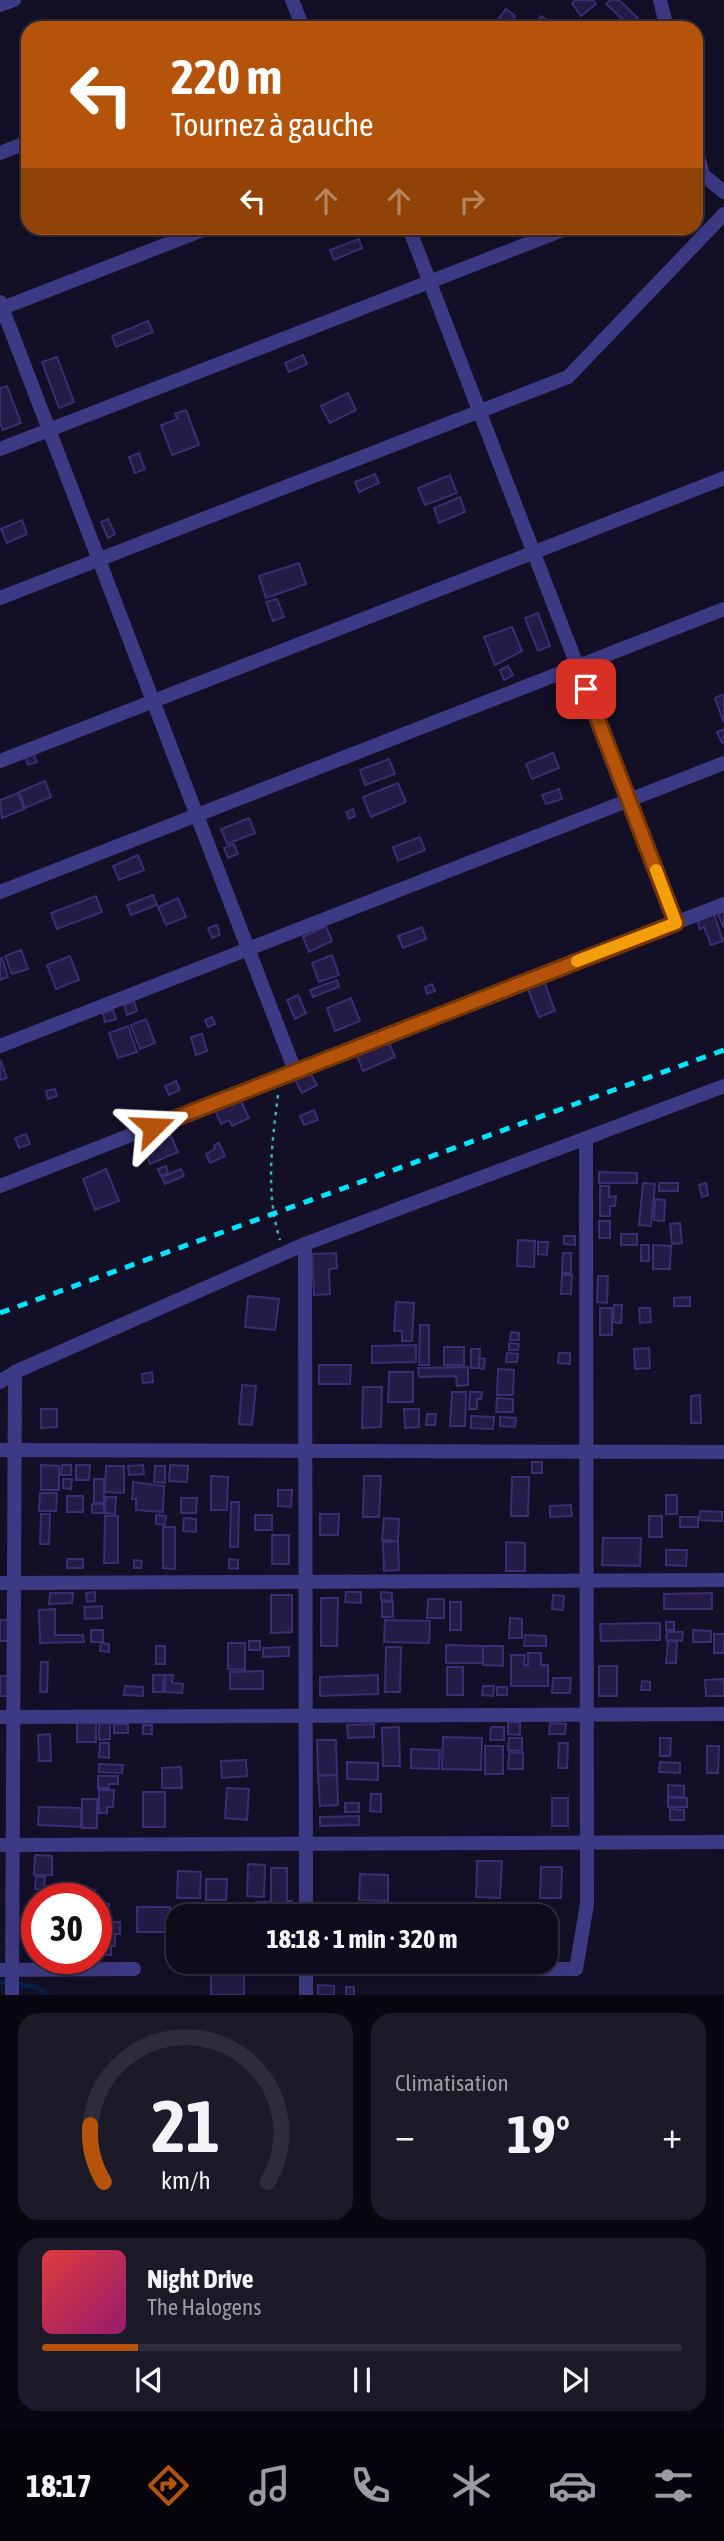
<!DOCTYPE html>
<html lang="fr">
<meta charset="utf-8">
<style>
:root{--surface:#0e0b1c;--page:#1c1929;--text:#f1f3f6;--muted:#9b9ba3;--line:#2e2b3b;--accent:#b45309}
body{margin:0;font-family:"Asap Condensed",sans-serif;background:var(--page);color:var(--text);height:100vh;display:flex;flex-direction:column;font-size:26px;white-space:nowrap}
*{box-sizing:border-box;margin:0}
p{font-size:23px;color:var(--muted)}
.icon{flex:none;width:38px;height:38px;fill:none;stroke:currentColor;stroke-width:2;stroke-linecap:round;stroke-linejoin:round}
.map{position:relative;height:1995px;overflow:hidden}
.panel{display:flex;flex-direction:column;gap:18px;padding:18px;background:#08060f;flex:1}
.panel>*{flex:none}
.banner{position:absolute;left:21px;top:21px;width:682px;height:214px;border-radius:21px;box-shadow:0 7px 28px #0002,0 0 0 2px var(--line);background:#b45309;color:#fff;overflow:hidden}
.speed{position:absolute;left:21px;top:1883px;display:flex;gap:14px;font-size:35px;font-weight:700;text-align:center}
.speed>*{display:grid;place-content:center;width:91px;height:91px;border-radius:50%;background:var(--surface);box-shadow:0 7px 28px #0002,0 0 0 2px var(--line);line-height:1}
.speed .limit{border:10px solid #d22;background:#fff;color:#111}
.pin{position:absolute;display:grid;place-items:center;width:60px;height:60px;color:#fff;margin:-30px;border-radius:14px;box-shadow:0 4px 10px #0006}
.me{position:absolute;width:77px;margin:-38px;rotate:69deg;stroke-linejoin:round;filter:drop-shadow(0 0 5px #0008)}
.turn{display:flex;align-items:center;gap:24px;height:147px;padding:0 35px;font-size:32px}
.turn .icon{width:91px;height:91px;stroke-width:2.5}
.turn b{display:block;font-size:49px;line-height:60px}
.lanes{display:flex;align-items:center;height:66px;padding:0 35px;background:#0003;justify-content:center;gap:35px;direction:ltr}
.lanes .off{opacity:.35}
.big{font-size:52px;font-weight:700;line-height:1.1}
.panel .card{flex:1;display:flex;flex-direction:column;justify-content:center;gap:10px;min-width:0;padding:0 24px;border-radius:21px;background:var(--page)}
.panel .dial{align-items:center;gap:0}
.dial svg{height:182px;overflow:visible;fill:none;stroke:var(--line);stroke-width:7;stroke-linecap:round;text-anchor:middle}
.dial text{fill:var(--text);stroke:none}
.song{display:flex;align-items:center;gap:21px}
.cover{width:84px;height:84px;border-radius:10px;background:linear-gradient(135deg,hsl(0 70% 55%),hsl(320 70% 35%))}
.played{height:7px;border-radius:4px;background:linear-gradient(90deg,var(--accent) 15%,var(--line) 15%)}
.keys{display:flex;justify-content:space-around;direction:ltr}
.heat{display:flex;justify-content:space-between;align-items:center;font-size:38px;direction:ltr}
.panel .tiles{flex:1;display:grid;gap:18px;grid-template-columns:1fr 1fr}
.card:last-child{grid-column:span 2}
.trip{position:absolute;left:166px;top:1904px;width:392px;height:70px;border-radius:21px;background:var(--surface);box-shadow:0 7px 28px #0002,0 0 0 2px var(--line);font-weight:700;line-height:70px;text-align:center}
.tab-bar{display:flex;height:112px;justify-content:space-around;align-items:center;background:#06040b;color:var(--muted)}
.tab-bar .icon{width:49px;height:49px}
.tab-bar .current{color:var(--accent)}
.tab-bar b{font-size:32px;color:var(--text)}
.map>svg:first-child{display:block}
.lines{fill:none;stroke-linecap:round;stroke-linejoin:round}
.stream{stroke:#0a1f44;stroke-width:5}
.building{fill:#241b47;stroke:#3b2d73;stroke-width:2}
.path{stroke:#2fb8b0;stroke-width:2.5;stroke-dasharray:3.5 5;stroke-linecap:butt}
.minor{stroke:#3d3a85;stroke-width:14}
.rail{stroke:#00e5ff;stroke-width:5;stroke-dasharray:10 9;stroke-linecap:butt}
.route-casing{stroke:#753606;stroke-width:18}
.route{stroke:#b45309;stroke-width:12}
.slow{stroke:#f59e0b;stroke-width:12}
</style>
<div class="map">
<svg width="724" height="1995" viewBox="0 0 724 1995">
<rect width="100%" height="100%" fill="#130f26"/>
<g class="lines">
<path class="stream" d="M0 1982 36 1987 48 1995"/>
</g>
<g class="building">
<path d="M575 0H593L596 4 581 16 572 3Z"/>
<path d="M610 0H619L638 18 630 26 606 4Z"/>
<path d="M506 9 515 16 507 28H496L493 26Z"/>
<path d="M541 16 557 26 556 28H533Z"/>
<path d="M359 239 362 248 334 260 330 250Z"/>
<path d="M148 321 153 332 116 347 112 336Z"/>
<path d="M303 355 307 364 289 372 285 363Z"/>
<path d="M57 357 74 402 59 408 42 362Z"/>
<path d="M7 386 21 423 3 430 0 423V388Z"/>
<path d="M348 393 356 410 330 423 321 406Z"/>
<path d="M186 410 199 445 172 455 161 425 178 419 175 414Z"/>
<path d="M139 453 145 469 135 473 129 457Z"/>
<path d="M375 474 379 483 359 492 355 482Z"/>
<path d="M450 475 457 493 425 505 418 488Z"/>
<path d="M460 497 465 512 439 523 434 508Z"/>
<path d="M108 519 115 534 108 538 101 522Z"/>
<path d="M22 520 27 534 7 543 1 529Z"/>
<path d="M299 563 306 584 266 598 259 576Z"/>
<path d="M277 599 284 617 273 621 266 602Z"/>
<path d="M538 613 550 646 538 651 525 618Z"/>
<path d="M512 627 522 651 495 665 484 637Z"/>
<path d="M508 666 513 675 504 680 500 670Z"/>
<path d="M724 694V723L715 698Z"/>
<path d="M724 729V742L722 743 717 732Z"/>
<path d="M33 753 37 762 28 765 25 756Z"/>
<path d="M553 753 559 768 532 779 526 764Z"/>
<path d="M389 759 395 774 365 785 360 770Z"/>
<path d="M45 781 51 797 25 808 19 792Z"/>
<path d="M398 783 406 802 371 817 363 797Z"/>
<path d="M559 789 562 799 546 804 542 795Z"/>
<path d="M18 793 24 809 2 818 0 800Z"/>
<path d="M353 809 355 816 349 819 346 812Z"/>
<path d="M249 818 255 833 227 844 221 829Z"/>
<path d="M420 837 425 850 398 861 393 847Z"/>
<path d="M234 844 238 854 228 858 224 848Z"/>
<path d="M138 855 144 870 119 880 113 866Z"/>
<path d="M153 895 157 905 131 915 127 905Z"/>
<path d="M96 896 102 912 57 929 51 913Z"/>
<path d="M178 898 186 917 166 925 158 907Z"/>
<path d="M724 911V926L723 927 718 914Z"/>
<path d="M714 914 723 941 711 945 704 927 700 929 697 921Z"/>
<path d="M217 925 220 935 212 938 208 928Z"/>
<path d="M326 926 332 941 309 952 303 937Z"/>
<path d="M422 927 426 939 403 948 398 936Z"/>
<path d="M21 950 28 969 12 974 5 956Z"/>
<path d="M332 955 339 975 319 982 312 963Z"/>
<path d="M70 956 79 980 56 989 47 965Z"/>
<path d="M2 958 8 977 0 980V959Z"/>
<path d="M543 978 555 1011 539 1017 526 984Z"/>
<path d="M337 980 339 987 313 997 310 990Z"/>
<path d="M432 984 435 991 427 994 425 987Z"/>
<path d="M298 995 306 1013 295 1019 287 1000Z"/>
<path d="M351 998 360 1021 335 1031 327 1008Z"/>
<path d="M134 1001 137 1011 127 1015 124 1005Z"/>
<path d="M113 1010 116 1019 105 1022 103 1013Z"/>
<path d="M212 1017 215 1024 208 1027 205 1020Z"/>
<path d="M146 1019 155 1043 140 1049 131 1025Z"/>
<path d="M128 1026 137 1052 118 1058 109 1033Z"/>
<path d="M202 1034 207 1051 196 1055 191 1037Z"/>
<path d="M387 1038 395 1057 363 1071 356 1053Z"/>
<path d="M1 1061 7 1078 0 1080V1062Z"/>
<path d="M309 1070 317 1085 302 1093 294 1078Z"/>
<path d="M176 1081 180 1090 169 1095 165 1086Z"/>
<path d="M55 1089 57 1096 48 1099 46 1091Z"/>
<path d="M240 1099 249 1118 232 1126 229 1120 221 1124 215 1110Z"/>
<path d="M314 1110 318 1120 304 1125 300 1116Z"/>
<path d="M169 1132 178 1152 150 1164 142 1143Z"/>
<path d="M26 1134 30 1144 19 1148 15 1138Z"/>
<path d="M219 1143 225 1156 210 1163 206 1154 215 1149 214 1145Z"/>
<path d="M166 1166 168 1173 161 1176 158 1169Z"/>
<path d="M106 1169 119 1201 95 1210 83 1179Z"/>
<path d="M181 1169 184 1176 165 1184 162 1177Z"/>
<path d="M599 1172 637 1173V1183H599Z"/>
<path d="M643 1183 655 1184 651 1226 639 1225Z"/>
<rect x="659" y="1183" width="19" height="8"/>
<path d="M706 1183 708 1195 702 1197 699 1185Z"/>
<path d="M600 1186H609V1197L616 1196 615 1206H610V1216H600Z"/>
<path d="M655 1199 665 1200 664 1221 654 1220Z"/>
<rect x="599" y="1221" width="11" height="17"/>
<path d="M680 1223 682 1243 672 1244 670 1224Z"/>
<rect x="621" y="1234" width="16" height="11"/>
<path d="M564 1236H575V1245L564 1244Z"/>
<path d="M518 1240 535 1241 534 1267 517 1266Z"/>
<path d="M538 1242H548L547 1255 538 1254Z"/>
<rect x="641" y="1245" width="8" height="16"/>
<path d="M653 1245 671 1246 670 1269H653Z"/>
<path d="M336 1253 337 1268 329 1269 330 1294 314 1295 312 1254Z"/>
<path d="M563 1253H571V1273H562Z"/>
<path d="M562 1275H572L571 1294H561Z"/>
<path d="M598 1276H608L607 1303 597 1302Z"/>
<path d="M248 1296 279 1299 275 1330 245 1327Z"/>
<path d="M690 1297V1306H674V1298Z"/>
<path d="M396 1302 414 1303 412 1341H402V1331H394Z"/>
<path d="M614 1305H622L621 1323 613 1322Z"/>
<rect x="600" y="1308" width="12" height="27"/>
<path d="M639 1308H650L651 1322 640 1323Z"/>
<path d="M420 1325H429V1365H419Z"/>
<path d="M511 1332 519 1333V1340H510Z"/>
<path d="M509 1343 519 1344 518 1350H509Z"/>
<path d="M416 1345V1362L372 1363V1346Z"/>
<rect x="444" y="1347" width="20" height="18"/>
<path d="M649 1348 650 1368 635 1369 634 1349Z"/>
<path d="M471 1349H480L479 1368H471Z"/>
<path d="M507 1353 518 1354 517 1362H506Z"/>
<path d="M559 1353H570V1364L558 1363Z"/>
<path d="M479 1358 485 1359 484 1369 479 1368Z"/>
<path d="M319 1365H351L350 1384H319Z"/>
<path d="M468 1367V1385L457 1386 456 1376 419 1377 418 1368Z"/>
<path d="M498 1369 514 1370 513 1395H497Z"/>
<path d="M152 1372 153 1382 143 1383 142 1374Z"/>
<path d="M389 1372H413V1402H388Z"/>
<path d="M242 1385 256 1386 252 1425 239 1424Z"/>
<path d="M363 1387H382L381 1427 362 1428Z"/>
<path d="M452 1392H466L465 1426H450Z"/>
<path d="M470 1392H482L481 1399H477V1409H469Z"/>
<path d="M700 1395 701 1423H691V1396Z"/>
<path d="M497 1398 513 1399V1412H496Z"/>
<path d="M41 1409H57V1427L41 1428Z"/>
<path d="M404 1409H419V1427L405 1428Z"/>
<path d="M427 1414H436L435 1425H426Z"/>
<path d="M471 1416 494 1417 493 1429 471 1428Z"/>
<path d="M500 1417 516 1418 515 1427 500 1426Z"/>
<rect x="532" y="1462" width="10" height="11"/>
<path d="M41 1465 59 1466V1490H41Z"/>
<path d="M62 1465H71V1475H61Z"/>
<path d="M76 1465H90L89 1480H76Z"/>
<path d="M143 1465 144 1474 129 1475 128 1466Z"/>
<path d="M170 1465 188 1466 187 1482 169 1481Z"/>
<path d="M106 1466H124V1493L105 1492Z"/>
<path d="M155 1466H165V1483L154 1482Z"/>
<path d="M211 1476 228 1477 227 1510H211Z"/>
<path d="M364 1476H381L379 1517H363Z"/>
<path d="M512 1477H529L528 1516H511Z"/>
<path d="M63 1479H72L71 1489 63 1488Z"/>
<rect x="94" y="1479" width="10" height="24"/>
<path d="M133 1482 164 1486 163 1512 136 1510V1499H132Z"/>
<path d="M278 1490H292L291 1507 278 1506Z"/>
<path d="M40 1493H57L56 1511H39Z"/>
<rect x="666" y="1495" width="11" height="19"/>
<rect x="67" y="1496" width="16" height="16"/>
<path d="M106 1497H116L115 1514 105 1513Z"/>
<path d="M181 1498H197L196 1513H181Z"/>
<path d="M231 1502H239L238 1547H230Z"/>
<rect x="92" y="1504" width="12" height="9"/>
<path d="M571 1505 572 1516 550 1517V1506Z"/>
<path d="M700 1511 722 1512V1521L699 1520Z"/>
<path d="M41 1514H50L49 1544H40Z"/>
<path d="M320 1514H339L338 1535H320Z"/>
<path d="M156 1515 166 1516 165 1525 156 1524Z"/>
<rect x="255" y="1515" width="17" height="15"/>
<path d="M105 1516H118V1563H104Z"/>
<rect x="649" y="1516" width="13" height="21"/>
<rect x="680" y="1517" width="18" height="10"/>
<path d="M184 1518 196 1519V1532L183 1531Z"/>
<path d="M384 1518 399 1519 398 1541 382 1540Z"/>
<path d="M163 1527H175V1569L163 1568Z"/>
<rect x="272" y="1535" width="17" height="29"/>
<path d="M603 1538H641L640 1566 602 1565Z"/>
<path d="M398 1541 399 1570 384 1571 383 1542Z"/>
<path d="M506 1542 525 1543V1571H506Z"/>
<path d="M666 1550H687L686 1566 666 1565Z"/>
<rect x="67" y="1559" width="16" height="9"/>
<path d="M229 1559 238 1560V1569L229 1568Z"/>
<path d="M134 1560 142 1561 141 1568H134Z"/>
<path d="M95 1592V1601L87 1602 86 1593Z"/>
<path d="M346 1592H361V1603L345 1602Z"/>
<path d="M381 1592 392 1593V1601L381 1600Z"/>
<path d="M50 1593H73L72 1603 49 1604Z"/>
<path d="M712 1593V1609H664V1594Z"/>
<path d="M271 1595H292V1632L271 1633Z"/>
<path d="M553 1595 564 1596 563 1610 552 1609Z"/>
<path d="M321 1598H338L337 1646H321Z"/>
<path d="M428 1599H444V1618H427Z"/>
<rect x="382" y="1602" width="11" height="15"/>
<rect x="450" y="1602" width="11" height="28"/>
<path d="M102 1606V1618L85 1619 84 1607Z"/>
<path d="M55 1609V1635H83L84 1642 40 1643 39 1610Z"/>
<path d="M510 1618 522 1619V1638H509Z"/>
<rect x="0" y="1620" width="11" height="21"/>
<path d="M385 1620 430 1621 429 1643 384 1642Z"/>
<rect x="666" y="1622" width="8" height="8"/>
<path d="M660 1623V1640L601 1641 600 1624Z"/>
<rect x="91" y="1630" width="12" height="12"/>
<path d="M693 1630 711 1631V1642H693Z"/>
<path d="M667 1632H683L682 1641 666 1640Z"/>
<rect x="714" y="1634" width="10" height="19"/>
<path d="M525 1635 546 1636V1646H524Z"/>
<rect x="249" y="1641" width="11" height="9"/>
<path d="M668 1641 677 1642 676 1663H666Z"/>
<path d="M101 1643 109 1644V1652L100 1651Z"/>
<path d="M228 1643H245V1670L228 1669Z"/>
<path d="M446 1645 483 1646V1663H446Z"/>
<rect x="156" y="1646" width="9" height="18"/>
<path d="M483 1646H503V1666L483 1665Z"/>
<path d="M289 1647V1656L263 1657V1648Z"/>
<path d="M386 1647H401L400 1692H385Z"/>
<path d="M528 1653H541V1665H548V1686H511V1655H525L524 1665H528Z"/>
<path d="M41 1662H48L47 1692H40Z"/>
<rect x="599" y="1666" width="18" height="30"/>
<rect x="447" y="1667" width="16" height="28"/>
<path d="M263 1671V1689H230V1672Z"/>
<path d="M153 1675H164L163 1692H153Z"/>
<path d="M166 1675H173L172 1683 183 1684 182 1693 165 1692Z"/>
<path d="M378 1675V1694L320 1696V1677Z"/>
<rect x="0" y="1676" width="9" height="20"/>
<path d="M553 1678H571L570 1693H552Z"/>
<path d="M724 1679V1696H706L705 1680Z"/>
<path d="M642 1681 650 1682V1690H641Z"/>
<path d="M125 1686 143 1687V1696L124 1695Z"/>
<path d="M483 1686H494L493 1696 482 1695Z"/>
<rect x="497" y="1687" width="10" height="8"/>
<rect x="77" y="1722" width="19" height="20"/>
<path d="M110 1722V1739L99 1740V1723Z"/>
<path d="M508 1722H520V1735L508 1734Z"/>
<path d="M550 1723 566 1724 565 1734H549Z"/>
<rect x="114" y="1724" width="14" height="9"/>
<path d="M374 1724V1737L348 1738 347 1725Z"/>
<rect x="143" y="1725" width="9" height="9"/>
<path d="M399 1727 400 1766H383L382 1728Z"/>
<path d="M491 1727H504V1740H490Z"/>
<path d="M50 1734 51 1761H39L38 1735Z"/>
<path d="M443 1737 482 1738 481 1770 442 1769Z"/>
<path d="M509 1738H522V1751L508 1750Z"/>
<path d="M660 1738H671L670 1756H660Z"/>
<path d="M317 1740H336L337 1775H318Z"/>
<path d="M100 1743H109V1758L99 1757Z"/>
<path d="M559 1743H568L567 1768H558Z"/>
<rect x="485" y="1746" width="18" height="28"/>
<path d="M707 1746H719L718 1773H707Z"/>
<path d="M411 1749 440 1750 439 1769 411 1768Z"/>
<path d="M509 1752 523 1753V1769H508Z"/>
<path d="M246 1760 247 1776 222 1778 221 1761Z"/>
<path d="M347 1762 378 1763V1780L347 1779Z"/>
<path d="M660 1762 680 1763V1773L659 1772Z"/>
<path d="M99 1764 123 1765 122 1773 99 1772Z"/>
<path d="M181 1767 182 1788H162V1768Z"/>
<path d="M337 1775 338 1805 320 1806 318 1776Z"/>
<path d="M98 1776H118V1784H109V1788H98Z"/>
<path d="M668 1785 684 1786V1797H668Z"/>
<path d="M227 1788 249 1789 247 1820 225 1818Z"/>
<path d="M99 1790H114L113 1807H107V1813H99Z"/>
<rect x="143" y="1792" width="22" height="35"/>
<path d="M371 1794H381V1812L370 1811Z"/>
<rect x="552" y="1798" width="16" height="28"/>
<rect x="668" y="1798" width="19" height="9"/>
<rect x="82" y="1799" width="15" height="29"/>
<rect x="345" y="1803" width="14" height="9"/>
<path d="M39 1807 81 1808V1827L38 1825Z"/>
<path d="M670 1809 684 1810V1820H670Z"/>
<path d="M359 1816V1825L320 1826V1817Z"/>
<path d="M35 1855 52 1856V1875H34Z"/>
<path d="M477 1861H502L500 1898 476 1897Z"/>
<path d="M248 1864 265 1865 264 1897 247 1896Z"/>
<path d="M541 1867H562L561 1898H540Z"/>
<path d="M271 1868H287V1901H292V1914L256 1916V1902H271Z"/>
<path d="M178 1871 201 1872 200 1898H177Z"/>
<path d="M360 1874 388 1875V1901L359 1900Z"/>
<path d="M36 1876 45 1877 44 1890 35 1889Z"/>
<path d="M206 1879H227L226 1900H206Z"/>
<rect x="67" y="1890" width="28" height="9"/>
<path d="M96 1903 109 1904 108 1913H96Z"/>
<path d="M515 1904H535V1914H514Z"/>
<path d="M354 1906H377L376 1916H354Z"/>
<rect x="137" y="1907" width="33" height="25"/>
<path d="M96 1922H120V1934H115V1946H111V1955H96Z"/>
<path d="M211 1962H238V1966H244V1995H211Z"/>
<path d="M318 1985 334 1986V1995H318Z"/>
<rect x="346" y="1987" width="8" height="8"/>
</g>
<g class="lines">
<path class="path" d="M278 1095C272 1144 265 1192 280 1240"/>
<g class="minor">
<path d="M292 0 303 28"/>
<path d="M660 0 667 28"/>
<path d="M0 5 14 0"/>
<path d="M696 148 703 175 724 192"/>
<path d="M0 153 28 142"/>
<path d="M409 228 676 923"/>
<path d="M0 302 295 1071"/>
<path d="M0 309 208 228"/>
<path d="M0 449 568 228"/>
<path d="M0 598 568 377 724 214"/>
<path d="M0 761 724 478"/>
<path d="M0 892 724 609"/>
<path d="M0 1046 724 763"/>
<path d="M0 1186 724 904"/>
<path d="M305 1244 306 1916"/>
<path d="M0 1382 15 1372 305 1244 724 1086"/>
<path d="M0 1450 724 1452"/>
<path d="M0 1583 724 1580"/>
<path d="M0 1717 724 1714"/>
<path d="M0 1845 724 1842"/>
<path d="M306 1963V1995"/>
<path d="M266 1969H576L587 1904 586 1138"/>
<path d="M0 1970 134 1969"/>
<path d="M12 1995 15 1372"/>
</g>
<path class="rail" d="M0 1313 724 1050"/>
</g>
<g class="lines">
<defs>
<path id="route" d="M153 1127 676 923 586 689"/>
</defs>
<use href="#route" class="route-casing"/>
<use href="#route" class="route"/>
<path class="slow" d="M577 961 676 923 656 870"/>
</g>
</svg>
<div class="speed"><div class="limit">30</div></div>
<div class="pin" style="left:586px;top:689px;background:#d93025"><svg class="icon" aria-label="arrive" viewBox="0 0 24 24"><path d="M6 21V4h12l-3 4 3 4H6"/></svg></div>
<svg class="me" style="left:153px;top:1127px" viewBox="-20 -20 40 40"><path d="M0-17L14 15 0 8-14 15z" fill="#b45309" stroke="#fff" stroke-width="4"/></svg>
<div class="trip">18:18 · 1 min · 320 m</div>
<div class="banner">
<div class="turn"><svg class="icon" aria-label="left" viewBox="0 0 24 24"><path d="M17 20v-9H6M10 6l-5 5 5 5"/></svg><div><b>220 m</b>Tournez à gauche</div></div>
<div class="lanes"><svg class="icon" aria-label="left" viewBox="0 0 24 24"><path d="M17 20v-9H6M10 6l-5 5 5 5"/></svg><svg class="icon off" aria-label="ahead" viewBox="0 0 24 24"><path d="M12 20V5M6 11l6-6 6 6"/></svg><svg class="icon off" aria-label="ahead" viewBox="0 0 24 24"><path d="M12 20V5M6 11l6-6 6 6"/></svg><svg class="icon off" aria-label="right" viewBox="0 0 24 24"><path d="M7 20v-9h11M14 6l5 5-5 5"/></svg></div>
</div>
</div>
<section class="panel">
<div class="tiles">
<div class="card dial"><svg viewBox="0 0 100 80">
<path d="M14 69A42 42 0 1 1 86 69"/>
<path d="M14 69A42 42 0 0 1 8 44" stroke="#b45309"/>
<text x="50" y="56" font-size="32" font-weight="700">21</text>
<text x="50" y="72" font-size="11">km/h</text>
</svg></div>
<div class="card"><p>Climatisation</p>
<div class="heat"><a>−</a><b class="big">19°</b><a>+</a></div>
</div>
<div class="card">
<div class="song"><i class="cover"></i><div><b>Night Drive</b><p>The Halogens</p></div></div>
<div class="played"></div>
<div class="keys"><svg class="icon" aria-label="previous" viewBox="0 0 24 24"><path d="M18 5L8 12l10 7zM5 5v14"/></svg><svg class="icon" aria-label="pause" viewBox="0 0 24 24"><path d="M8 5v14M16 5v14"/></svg><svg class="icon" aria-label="next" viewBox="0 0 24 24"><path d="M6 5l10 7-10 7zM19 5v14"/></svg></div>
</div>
</div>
</section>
<nav class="tab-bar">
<b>18:17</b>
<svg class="icon current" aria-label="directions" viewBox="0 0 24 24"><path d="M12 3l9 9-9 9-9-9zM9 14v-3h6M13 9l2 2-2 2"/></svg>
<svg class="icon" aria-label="music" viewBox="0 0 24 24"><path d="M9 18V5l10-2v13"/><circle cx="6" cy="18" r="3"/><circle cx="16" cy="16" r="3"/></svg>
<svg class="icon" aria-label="phone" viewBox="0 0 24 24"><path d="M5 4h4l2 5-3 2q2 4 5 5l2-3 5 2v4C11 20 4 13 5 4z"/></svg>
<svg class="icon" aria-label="climate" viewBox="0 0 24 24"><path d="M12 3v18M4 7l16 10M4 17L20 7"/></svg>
<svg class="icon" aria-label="car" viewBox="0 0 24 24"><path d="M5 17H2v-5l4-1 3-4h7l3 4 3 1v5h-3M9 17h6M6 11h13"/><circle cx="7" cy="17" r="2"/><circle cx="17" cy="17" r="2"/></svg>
<svg class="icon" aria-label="filters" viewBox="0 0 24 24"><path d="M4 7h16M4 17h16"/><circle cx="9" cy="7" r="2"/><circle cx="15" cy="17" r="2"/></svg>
</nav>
